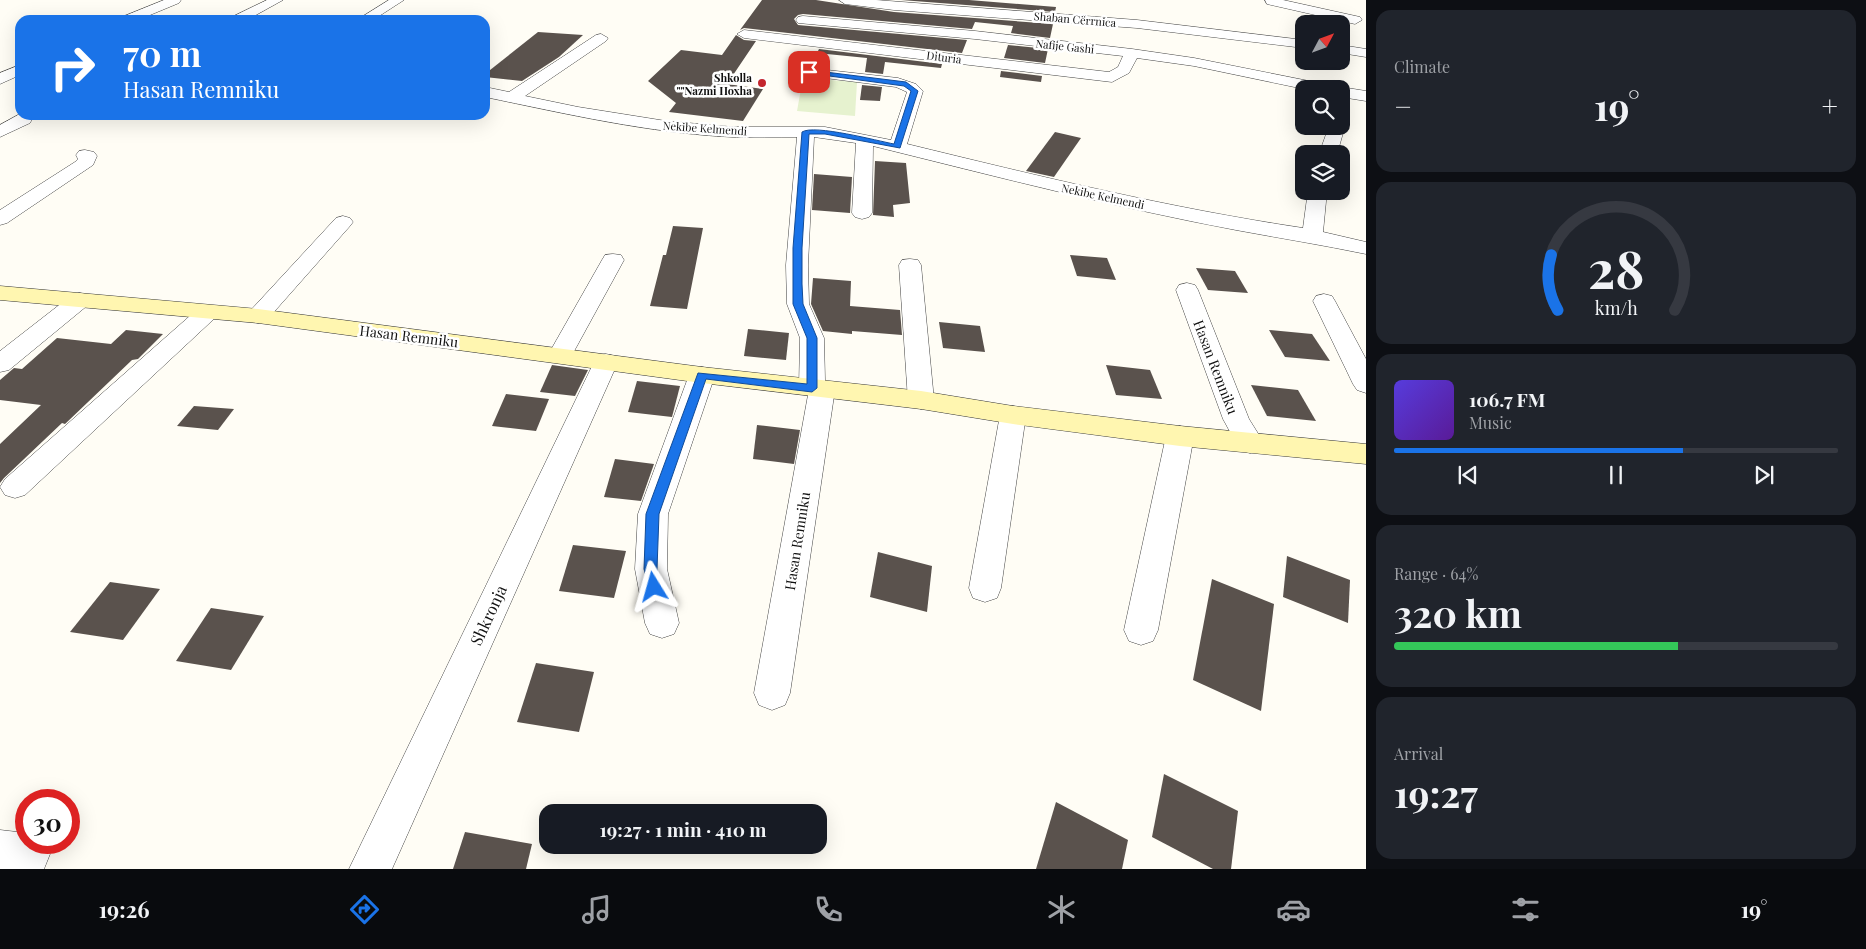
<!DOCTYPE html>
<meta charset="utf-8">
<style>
:root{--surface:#171b24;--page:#20242c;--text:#f1f3f6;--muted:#9ea1a6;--line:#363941;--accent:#1a73e8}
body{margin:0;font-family:"Playfair Display",serif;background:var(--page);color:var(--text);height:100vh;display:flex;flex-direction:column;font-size:19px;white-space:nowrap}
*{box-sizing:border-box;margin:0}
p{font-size:16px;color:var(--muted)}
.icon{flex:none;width:28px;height:28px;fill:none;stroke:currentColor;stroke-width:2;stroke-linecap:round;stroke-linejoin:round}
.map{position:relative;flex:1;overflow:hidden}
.sheet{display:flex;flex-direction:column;gap:10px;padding:10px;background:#0d0f14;width:500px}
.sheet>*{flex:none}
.hud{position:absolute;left:15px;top:15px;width:475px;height:105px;border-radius:15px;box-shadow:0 5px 20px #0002;background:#1a73e8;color:#fff;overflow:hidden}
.needle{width:32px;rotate:49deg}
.buttons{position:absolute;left:1295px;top:15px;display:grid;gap:10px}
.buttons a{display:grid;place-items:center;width:55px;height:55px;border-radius:10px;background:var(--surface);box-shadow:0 5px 20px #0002;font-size:25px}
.speed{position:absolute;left:15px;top:789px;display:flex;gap:10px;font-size:25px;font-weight:700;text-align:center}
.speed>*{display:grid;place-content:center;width:65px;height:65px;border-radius:50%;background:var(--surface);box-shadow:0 5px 20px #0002;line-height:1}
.speed .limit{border:8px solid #d22;background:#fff;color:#111}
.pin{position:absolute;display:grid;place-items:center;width:42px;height:42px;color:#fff;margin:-21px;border-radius:10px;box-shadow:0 2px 8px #0006}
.me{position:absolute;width:55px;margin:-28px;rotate:352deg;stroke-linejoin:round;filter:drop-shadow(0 0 4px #0008)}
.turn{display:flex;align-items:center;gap:18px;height:105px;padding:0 25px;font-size:22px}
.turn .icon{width:65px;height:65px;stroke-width:2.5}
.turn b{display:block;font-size:35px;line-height:42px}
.big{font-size:38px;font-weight:700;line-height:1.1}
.sheet .widget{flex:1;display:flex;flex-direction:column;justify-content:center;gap:8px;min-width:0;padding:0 18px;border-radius:15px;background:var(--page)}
.sheet .dial{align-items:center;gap:0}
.dial svg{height:130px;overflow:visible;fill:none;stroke:var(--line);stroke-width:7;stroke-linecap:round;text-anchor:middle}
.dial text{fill:var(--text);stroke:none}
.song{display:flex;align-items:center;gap:15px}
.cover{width:60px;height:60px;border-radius:8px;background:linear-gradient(135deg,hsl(250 70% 55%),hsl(270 70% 35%))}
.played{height:5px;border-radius:2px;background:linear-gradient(90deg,var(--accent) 65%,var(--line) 65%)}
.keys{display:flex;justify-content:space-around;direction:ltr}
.heat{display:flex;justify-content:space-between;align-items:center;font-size:28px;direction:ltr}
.charge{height:8px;border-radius:4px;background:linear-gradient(90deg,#34c759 64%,var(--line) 0)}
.trip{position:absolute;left:539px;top:804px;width:288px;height:50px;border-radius:15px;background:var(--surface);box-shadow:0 5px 20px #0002;font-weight:700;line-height:50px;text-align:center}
.menu{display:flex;height:80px;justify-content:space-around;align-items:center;background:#090b0e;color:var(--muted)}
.menu .icon{width:35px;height:35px}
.menu .on{color:var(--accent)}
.menu b{font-size:22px;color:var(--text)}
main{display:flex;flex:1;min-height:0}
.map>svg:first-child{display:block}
.pitch{fill:#e6f2cf}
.building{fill:#5a524d}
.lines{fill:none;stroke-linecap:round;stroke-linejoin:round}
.street-casing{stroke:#444;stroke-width:1}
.secondary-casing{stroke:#333;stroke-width:1}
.street{fill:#fff;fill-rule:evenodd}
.secondary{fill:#fff6b0;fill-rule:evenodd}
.route{fill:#1a73e8;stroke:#114b97}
.poi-dot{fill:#c4262e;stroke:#fff;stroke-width:2}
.labels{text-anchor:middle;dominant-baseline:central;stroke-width:5;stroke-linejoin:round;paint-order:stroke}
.far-street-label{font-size:11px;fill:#111;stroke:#fff}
.far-poi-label{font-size:11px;font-weight:bold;fill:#111;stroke:#fff;text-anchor:end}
.street-label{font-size:14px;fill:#111;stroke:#fff}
.near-street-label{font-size:16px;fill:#111;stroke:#fff}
</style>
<main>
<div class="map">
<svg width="1366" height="869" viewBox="0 0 1366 869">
<rect width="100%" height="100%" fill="#fffdf5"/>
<path class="pitch" d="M803 78 857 82 855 116 797 111Z"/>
<g class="building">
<path d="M762 0H816L894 12 1053 24 1050 38 1011 33 1013 26 975 22 972 29 803 14 798 15 794 19 798 25 967 40 962 53 744 28 740 30Z"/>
<path d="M901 0H969L1056 7 1055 12Z"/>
<path d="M538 32 583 35 559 57 522 81 485 77V74Z"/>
<path d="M736 35 744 40 756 41 727 84 763 89 743 121 669 112 676 103 648 81 681 50 722 55Z"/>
<path d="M1008 45 1048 49 1045 63 1004 58Z"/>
<path d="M819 49 942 64 941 68 885 62 883 74 865 72 867 58 817 53Z"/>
<path d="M1001 71 1042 76 1041 82 1000 77Z"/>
<path d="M862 85 882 87 880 101 860 100Z"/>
<path d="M1055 132 1081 138 1054 177 1026 171Z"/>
<path d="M875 161 906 163 910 203 893 205 894 217 873 215Z"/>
<path d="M814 174 852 177 850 213 812 210Z"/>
<path d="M673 226 703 228 687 309 650 306 663 255H666Z"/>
<path d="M1070 255 1107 258 1116 280 1077 276Z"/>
<path d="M1196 268 1235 271 1248 293 1208 290Z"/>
<path d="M813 278 851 281 850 306 900 310 902 335 852 331V334L823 331 811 304Z"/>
<path d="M939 322 980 326 985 352 943 348Z"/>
<path d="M748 329 789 333 786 360 744 356Z"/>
<path d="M126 330 163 334 138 359 132 360 65 424 62 423 4 478 0 483V444L41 405 0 400V380L14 368 22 369 57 338 111 344Z"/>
<path d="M1269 330 1312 334 1330 361 1285 357Z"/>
<path d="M552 365 588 370 575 396 540 392Z"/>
<path d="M1106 365 1150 370 1162 399 1116 395Z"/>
<path d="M637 381 680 386 672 417 628 412Z"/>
<path d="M1251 385 1298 390 1316 421 1267 416Z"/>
<path d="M506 394 549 399 536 431 492 426Z"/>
<path d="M194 406 234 409 218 430 177 426Z"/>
<path d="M757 425 800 430 794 464 753 459Z"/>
<path d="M615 459 654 464 641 501 604 497Z"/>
<path d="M573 545 626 551 614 598 559 591Z"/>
<path d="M878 552 932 566 927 612 870 597Z"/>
<path d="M1287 556 1350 580 1348 623 1283 597Z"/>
<path d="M1212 579 1274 604 1261 711 1193 680Z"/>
<path d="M110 582 160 589 123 640 70 632Z"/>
<path d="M211 608 264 616 231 670 176 661Z"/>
<path d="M536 663 594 672 579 732 517 722Z"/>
<path d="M1164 774 1238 811 1231 869H1213L1152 837Z"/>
<path d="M1056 802 1128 840 1122 869H1036Z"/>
<path d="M465 832 532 844 526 869H453Z"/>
</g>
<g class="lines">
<defs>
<g id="street">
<path d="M164 0H181L179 3 138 20H120L122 17Z"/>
<path d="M267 0H283L247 20H230L232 17Z"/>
<path d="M389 0H404L373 20H357Z"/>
<path d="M839 0H876L1137 20 1304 40V48L1137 28 894 10 845 4Z"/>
<path d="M1265 0H1283L1360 17 1362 20 1355 24 1267 4Z"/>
<path d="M803 16 975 31 1132 49 1194 58 1324 84 1329 86 1332 89H1304L1194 66 1137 58 1129 73 1112 82 744 38 737 34 744 30 1109 72 1118 67 1123 56 975 39 798 23 796 20 798 17Z"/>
<path d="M601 34 608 38 606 41 525 96 578 107 666 121 733 127H825L891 140 907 92 896 87 809 76 804 75 802 72 804 69 809 68 898 78 916 84 923 91 907 144C1038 176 1169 208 1303 228L1308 191H1327L1323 232 1366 242V254C1323 245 1279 238 1236 230 1114 207 994 176 873 146L872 213 869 217 862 219 855 217 852 213 856 143 814 137 808 265 809 304 824 338 825 381 831 383 835 389 790 693 785 705 772 710 759 705 754 693 808 395 803 394 799 388 800 338 787 304 786 265 797 137C776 137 754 138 732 137 649 133 567 114 485 97V87L509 92 596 35Z"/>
<path d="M1341 45 1366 49V57L1341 53Z"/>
<path d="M20 65V75L0 84V73Z"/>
<path d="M1341 87 1366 91V101L1341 97V89H1335Z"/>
<path d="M18 115H28L32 119 30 123 0 137V125Z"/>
<path d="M1341 122 1345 126 1337 154H1319L1329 126H1341Z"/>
<path d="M85 150 94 152 97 156 93 165 7 223 0 225V210L75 162 78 159 76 155 79 151Z"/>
<path d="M343 216 350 218 353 222 350 226 266 321 258 323 250 321 246 316 250 311 336 218Z"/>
<path d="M613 254 621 255 624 260 572 355 569 361 560 363 551 361 548 355 602 260 605 255Z"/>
<path d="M910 259 918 260 921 265 934 400 930 406 921 409 912 406 908 400 899 265 902 260Z"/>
<path d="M1187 283 1195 285 1198 290 1249 419 1264 443 1260 450 1250 453 1240 450 1223 419 1176 290 1179 285Z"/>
<path d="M80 293 88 295 91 300 88 305 9 370 0 372V351L72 295Z"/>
<path d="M1324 294 1332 296 1335 301 1366 359V393L1357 390 1353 384 1313 301 1316 296Z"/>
<path d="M208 305 216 307 220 312 216 317 25 495 15 498 5 495 0 487 5 479 200 307Z"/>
<path d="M606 354 615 356 618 362 392 869H349L594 362 597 356Z"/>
<path d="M702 367 711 369 715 375 668 514 667 569 679 623 674 634 662 638 650 634 645 623 635 569 638 514 689 375 693 369Z"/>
<path d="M1013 406 1022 408 1026 415 1001 588 997 598 985 602 973 598 969 588 1000 415 1004 408Z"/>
<path d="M1180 426 1190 429 1194 436 1158 630 1153 641 1141 645 1129 641 1124 630 1166 436 1170 429Z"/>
<path d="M0 830 26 833V842H45L50 854 44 869H0Z"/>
</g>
<path id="secondary" d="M0 286 258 309 702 367 921 391 1013 406 1180 426 1366 444V464L1180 446 1013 424 921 409 702 383 258 323 0 300Z"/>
</defs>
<use href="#street" class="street-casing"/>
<use href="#secondary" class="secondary-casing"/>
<use href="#street" class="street"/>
<use href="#secondary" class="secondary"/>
</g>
<path class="route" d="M809 70 906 82 918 91 900 148 825 134H809L802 248V284L803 304 817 338V388L812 392 706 379 659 514 657 569 661 587 659 591 654 593 650 591 644 569 646 514 698 373 807 384V338L793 304V248L802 132C814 124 878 141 894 144L911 91 904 86 807 73Z"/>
<circle class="poi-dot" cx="762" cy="83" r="5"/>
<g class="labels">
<g class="far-street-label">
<text transform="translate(1075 19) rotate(5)">Shaban Cërrnica</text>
<text transform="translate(1065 46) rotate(6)">Nafije Gashi</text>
<text transform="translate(944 57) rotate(7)">Dituria</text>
<text transform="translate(705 128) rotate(4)">Nekibe Kelmendi</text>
<text transform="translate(1103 196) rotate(12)">Nekibe Kelmendi</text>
</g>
<g class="far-poi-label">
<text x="752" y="77">Shkolla<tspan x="752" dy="13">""Nazmi Hoxha</tspan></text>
</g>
<g class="street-label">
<text transform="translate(409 336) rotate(7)">Hasan Remniku</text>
<text transform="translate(1216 367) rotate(69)">Hasan Remniku</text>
<text transform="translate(797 541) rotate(-81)">Hasan Remniku</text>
</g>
<g class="near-street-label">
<text transform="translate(488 615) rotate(-65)">Shkronja</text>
</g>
</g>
</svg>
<div class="buttons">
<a><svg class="needle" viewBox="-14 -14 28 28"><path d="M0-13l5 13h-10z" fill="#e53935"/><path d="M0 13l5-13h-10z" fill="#9ea1a6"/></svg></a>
<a><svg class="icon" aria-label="search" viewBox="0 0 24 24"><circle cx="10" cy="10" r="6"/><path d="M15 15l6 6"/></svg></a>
<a><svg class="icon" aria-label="layers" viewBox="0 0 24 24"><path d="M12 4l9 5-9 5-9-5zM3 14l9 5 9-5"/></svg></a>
</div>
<div class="speed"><div class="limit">30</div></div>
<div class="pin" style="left:809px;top:72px;background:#d93025"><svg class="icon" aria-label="arrive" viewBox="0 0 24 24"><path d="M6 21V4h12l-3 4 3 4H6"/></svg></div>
<svg class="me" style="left:654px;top:587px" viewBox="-20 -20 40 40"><path d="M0-17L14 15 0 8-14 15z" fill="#1a73e8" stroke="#fff" stroke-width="4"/></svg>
<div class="trip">19:27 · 1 min · 410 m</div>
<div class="hud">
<div class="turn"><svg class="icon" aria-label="right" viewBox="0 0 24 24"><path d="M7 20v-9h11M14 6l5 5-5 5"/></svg><div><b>70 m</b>Hasan Remniku</div></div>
</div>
</div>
<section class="sheet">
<div class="widget"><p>Climate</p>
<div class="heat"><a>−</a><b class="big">19°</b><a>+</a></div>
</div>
<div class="widget dial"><svg viewBox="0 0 100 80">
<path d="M14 69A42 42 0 1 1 86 69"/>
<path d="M14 69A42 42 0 0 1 10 35" stroke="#1a73e8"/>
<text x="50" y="56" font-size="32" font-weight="700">28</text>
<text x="50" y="72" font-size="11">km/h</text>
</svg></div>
<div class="widget">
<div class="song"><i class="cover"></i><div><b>106.7 FM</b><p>Music</p></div></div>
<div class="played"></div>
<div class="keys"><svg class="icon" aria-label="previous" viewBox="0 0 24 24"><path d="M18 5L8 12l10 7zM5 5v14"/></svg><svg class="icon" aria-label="pause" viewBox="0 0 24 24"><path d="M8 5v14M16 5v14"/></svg><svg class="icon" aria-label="next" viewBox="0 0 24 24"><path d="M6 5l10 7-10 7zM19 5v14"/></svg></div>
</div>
<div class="widget"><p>Range · 64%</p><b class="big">320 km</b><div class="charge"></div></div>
<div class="widget"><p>Arrival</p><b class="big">19:27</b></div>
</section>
</main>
<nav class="menu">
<b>19:26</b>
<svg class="icon on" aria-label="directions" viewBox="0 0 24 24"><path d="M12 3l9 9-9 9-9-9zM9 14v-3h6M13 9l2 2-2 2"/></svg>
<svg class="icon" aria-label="music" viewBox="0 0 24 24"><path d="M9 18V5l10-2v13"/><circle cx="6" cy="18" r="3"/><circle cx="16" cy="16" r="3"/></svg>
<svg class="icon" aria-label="phone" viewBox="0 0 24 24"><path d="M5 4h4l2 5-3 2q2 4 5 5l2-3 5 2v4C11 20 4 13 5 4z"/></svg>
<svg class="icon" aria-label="climate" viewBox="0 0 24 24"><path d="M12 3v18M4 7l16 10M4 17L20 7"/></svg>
<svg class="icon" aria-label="car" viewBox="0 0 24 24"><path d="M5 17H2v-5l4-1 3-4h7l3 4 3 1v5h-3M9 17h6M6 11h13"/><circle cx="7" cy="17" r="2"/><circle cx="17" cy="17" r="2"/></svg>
<svg class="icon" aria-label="filters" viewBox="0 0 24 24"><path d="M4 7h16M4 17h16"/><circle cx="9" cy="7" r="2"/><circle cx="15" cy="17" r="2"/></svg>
<b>19°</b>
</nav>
